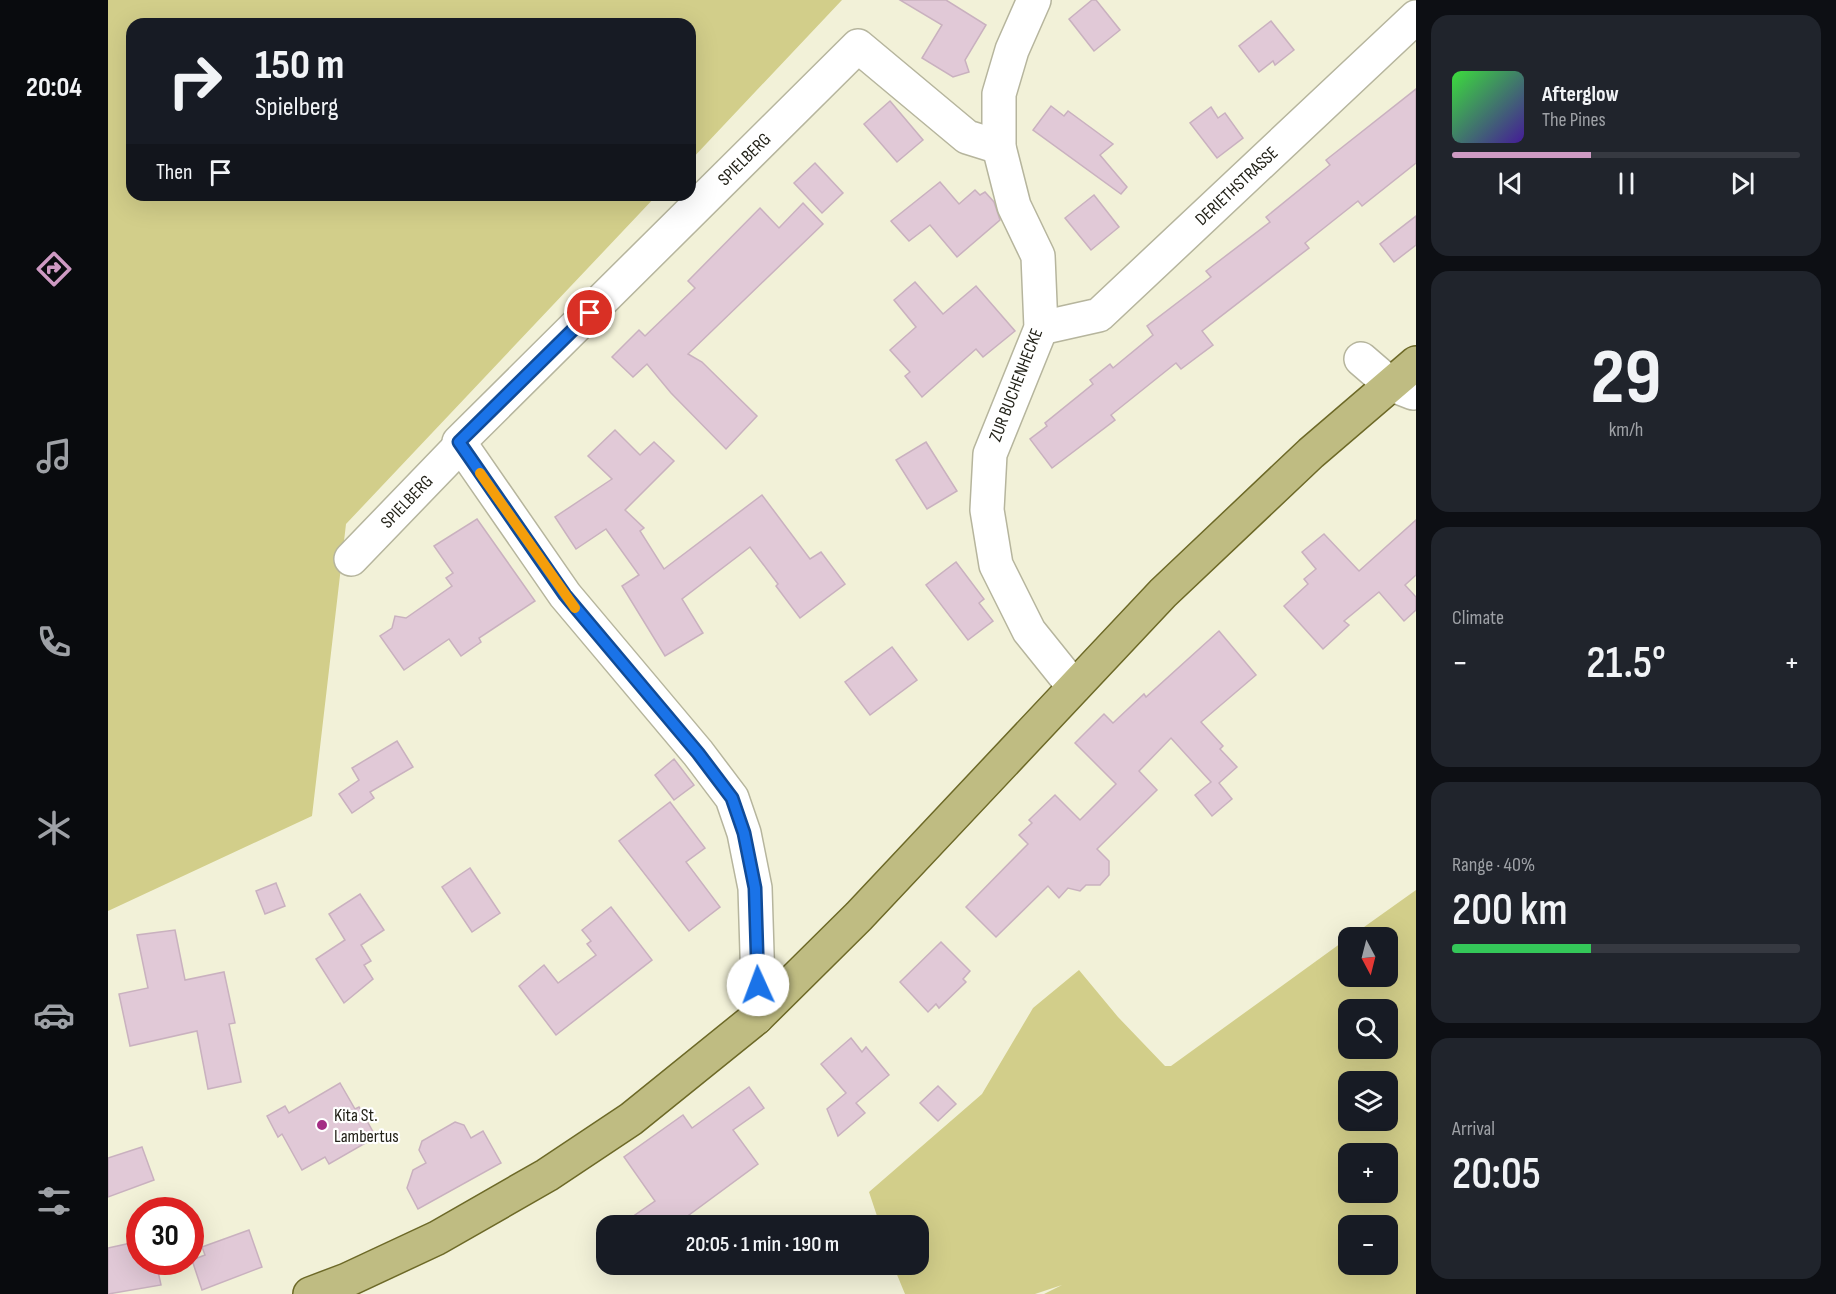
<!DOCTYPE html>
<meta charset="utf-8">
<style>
:root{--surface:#171b24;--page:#20242c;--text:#f1f3f6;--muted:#9ea1a6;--line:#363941;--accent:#ce9ac3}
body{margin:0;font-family:"Sofia Sans Condensed",sans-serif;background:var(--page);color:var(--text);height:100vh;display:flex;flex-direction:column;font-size:22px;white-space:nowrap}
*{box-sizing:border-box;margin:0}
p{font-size:20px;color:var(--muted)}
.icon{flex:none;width:33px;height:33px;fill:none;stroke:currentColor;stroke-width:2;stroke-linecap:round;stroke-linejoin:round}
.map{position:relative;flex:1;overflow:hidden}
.panel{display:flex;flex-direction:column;gap:15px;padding:15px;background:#0d0f14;width:420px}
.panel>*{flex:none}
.top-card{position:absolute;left:18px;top:18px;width:570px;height:183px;border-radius:18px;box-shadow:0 6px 24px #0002;background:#171b24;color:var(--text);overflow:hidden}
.needle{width:39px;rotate:173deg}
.tools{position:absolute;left:1230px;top:927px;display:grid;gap:12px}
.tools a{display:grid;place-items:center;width:60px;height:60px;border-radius:12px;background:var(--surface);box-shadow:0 6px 24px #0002;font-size:30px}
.speed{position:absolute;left:18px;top:1197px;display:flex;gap:12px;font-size:30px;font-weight:700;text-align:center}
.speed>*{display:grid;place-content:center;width:78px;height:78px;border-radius:50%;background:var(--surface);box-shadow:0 6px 24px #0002;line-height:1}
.speed .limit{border:9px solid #d22;background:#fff;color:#111}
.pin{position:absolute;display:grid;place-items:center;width:51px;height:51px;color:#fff;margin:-26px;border:3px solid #fff;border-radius:50%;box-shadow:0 2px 6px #0007}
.me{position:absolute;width:66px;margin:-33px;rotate:358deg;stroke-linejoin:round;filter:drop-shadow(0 0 4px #0008)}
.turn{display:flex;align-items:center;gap:21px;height:126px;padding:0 30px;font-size:27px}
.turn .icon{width:78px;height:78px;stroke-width:2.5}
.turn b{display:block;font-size:42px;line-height:51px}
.then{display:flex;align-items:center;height:57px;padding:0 30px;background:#0003;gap:12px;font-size:22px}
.big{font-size:45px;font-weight:600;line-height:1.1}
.panel .widget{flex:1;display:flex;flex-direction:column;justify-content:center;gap:9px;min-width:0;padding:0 21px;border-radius:18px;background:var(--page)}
.panel .dial{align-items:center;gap:0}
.dial b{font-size:78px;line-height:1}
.song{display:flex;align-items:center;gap:18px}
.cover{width:72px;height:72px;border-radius:9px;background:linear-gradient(135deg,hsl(120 70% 55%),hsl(260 70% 35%))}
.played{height:6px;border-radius:3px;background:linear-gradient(90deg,var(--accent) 40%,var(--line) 40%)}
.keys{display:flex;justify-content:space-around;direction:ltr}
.heat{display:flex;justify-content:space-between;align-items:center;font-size:33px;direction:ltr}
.charge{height:9px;border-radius:4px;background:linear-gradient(90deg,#34c759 40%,var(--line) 0)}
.trip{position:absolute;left:488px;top:1215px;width:333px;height:60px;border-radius:18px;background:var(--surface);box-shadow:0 6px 24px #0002;font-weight:600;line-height:60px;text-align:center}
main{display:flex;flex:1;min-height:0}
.tab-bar{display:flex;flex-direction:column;width:108px;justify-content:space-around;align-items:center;background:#090b0e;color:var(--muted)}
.tab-bar .icon{width:42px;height:42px}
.tab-bar .active{color:var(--accent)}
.tab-bar b{font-size:27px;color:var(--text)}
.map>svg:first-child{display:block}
.green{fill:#d2ce8a;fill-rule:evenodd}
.building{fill:#e1c9d7;stroke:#c9b1bf;stroke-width:1.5}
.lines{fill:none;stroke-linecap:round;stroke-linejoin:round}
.street-casing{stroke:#b6b59d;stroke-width:36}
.primary-casing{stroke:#6d6927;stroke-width:36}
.street{stroke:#fff;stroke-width:33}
.primary{stroke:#bfbc82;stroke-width:33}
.route-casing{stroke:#114b97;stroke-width:15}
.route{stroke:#1a73e8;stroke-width:10}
.slow{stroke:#f59e0b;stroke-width:10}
.poi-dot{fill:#a42d84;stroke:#fff;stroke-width:2}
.labels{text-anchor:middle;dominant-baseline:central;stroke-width:4.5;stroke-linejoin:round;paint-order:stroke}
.street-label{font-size:18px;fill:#232219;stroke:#fff}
.poi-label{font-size:18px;fill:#232219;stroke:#fff;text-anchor:start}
</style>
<main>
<nav class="tab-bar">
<b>20:04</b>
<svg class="icon active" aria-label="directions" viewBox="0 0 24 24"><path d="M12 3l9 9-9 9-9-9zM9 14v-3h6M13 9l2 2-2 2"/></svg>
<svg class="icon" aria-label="music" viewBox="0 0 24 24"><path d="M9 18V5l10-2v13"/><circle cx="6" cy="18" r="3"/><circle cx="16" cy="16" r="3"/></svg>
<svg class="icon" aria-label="phone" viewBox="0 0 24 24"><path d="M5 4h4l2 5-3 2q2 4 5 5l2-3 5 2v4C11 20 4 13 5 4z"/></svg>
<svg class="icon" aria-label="climate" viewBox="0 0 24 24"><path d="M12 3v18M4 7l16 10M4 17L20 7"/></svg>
<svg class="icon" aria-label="car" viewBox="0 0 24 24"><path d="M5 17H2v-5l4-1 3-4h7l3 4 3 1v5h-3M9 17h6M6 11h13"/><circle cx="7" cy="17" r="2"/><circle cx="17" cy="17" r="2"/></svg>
<svg class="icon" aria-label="filters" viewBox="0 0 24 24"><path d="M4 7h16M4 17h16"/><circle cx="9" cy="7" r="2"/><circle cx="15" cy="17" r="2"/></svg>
</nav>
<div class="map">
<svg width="1308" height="1294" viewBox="0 0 1308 1294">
<rect width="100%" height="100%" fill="#f2f1d8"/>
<g class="green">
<path d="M0 0H734L582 161V24H24V195H549L238 524 204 816 0 911Z"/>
<path d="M1308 890V1294H936L954 1285 927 1294H797L785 1265 810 1264V1226L772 1225 761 1192 874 1094 925 1008 971 970 1010 1017 1057 1066H1063L1240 938V976H1280V938L1242 937ZM1240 1010H1280V1048H1240ZM1240 1082H1280V1120H1240ZM1240 1154H1280V1192H1240ZM1240 1226H1280V1264H1240Z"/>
</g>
<g class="building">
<path d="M792 0H838L878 25 857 60 861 72 845 77 814 58 834 25Z"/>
<path d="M984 0H988L1012 30 986 51 961 19Z"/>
<path d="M1163 21 1186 50 1167 65 1165 61 1151 72 1131 46Z"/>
<path d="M1308 89V163L1254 206 1250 201 1197 243 1201 248 1094 331 1105 345 1073 369 1068 363 1003 415 1007 420 944 468 922 439 939 426 937 423 985 384 982 380 1002 364 1005 368 1045 335 1039 326 1103 277 1098 271 1162 222 1158 217 1222 165 1218 160Z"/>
<path d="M782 101 815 140 789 162 756 124Z"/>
<path d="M943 106 956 116 960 111 1005 144 992 155 1019 187 1013 194 925 130Z"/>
<path d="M1103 107 1110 118 1117 113 1135 138 1109 158 1082 123Z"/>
<path d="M707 163 735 193 714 213 686 183Z"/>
<path d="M832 182 851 204 867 190 872 195 877 192 886 202 892 220 849 257 822 225 801 241 783 221Z"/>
<path d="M986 195 1011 227 983 250 957 218Z"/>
<path d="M695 203 715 224 580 354 594 362 649 416 618 449 563 393 539 364 525 377 504 357 531 330 537 336 587 288 580 281 652 208 671 228Z"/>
<path d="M1308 216V245L1286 262 1272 244Z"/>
<path d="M807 282 835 314 868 286 907 331 875 357 868 349 814 397 797 376 802 372 782 350 808 327 786 300Z"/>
<path d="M507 430 532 455 546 442 566 461 517 510 536 528 532 531 556 569 654 495 702 559 713 552 737 584 692 618 668 586 670 584 642 547 574 599 595 633 557 656 514 586 531 575 498 529 468 549 447 517 504 479 480 456Z"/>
<path d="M818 442 849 491 819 509 788 460Z"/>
<path d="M369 519 427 601 371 638 373 642 353 656 341 639 296 670 272 636 284 628 287 616 298 618 344 586 338 578 345 573 326 546Z"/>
<path d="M1308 520V575L1297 585 1308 597V610L1296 621 1271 592 1236 621 1241 625 1215 649 1176 606 1200 584 1196 579 1208 569 1194 552 1216 534 1251 571Z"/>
<path d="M848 562 876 599 871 603 885 621 860 640 818 585Z"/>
<path d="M1111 631 1148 675 1093 722 1115 746 1112 749 1129 767 1111 783 1124 799 1104 816 1087 795 1103 782 1063 738 1031 771 1049 790 989 849 1001 861V875L992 885H978L972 891 960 888 951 898 940 886 888 937 858 907 920 844 911 835 924 823 921 820 947 795 972 820 1008 784 967 743 996 714 1005 723 1036 694 1038 697Z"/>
<path d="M784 647 809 680 762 715 737 682Z"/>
<path d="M289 741 305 767 262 792 266 798 244 813 231 794 251 780 244 768Z"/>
<path d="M566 759 586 785 566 800 547 775Z"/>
<path d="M562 802 597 848 578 862 612 907 581 931 511 841Z"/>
<path d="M362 868 392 913 364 932 334 887Z"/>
<path d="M168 883 177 906 157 914 148 891Z"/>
<path d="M252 894 276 930 253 945 263 961 256 965 265 979 236 1003 208 959 237 940 221 914Z"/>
<path d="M503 907 544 960 448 1035 411 986 436 965 450 983 488 955 479 944 483 941 474 930Z"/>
<path d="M67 930 77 980 116 972 127 1023 121 1024 133 1082 100 1089 89 1031 22 1046 11 994 40 988 29 935Z"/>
<path d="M833 942 862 971 855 979 858 982 831 1008 828 1004 820 1012 792 982Z"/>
<path d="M743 1038 754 1052 758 1047 781 1075 748 1103 757 1113 730 1136 719 1109 738 1093 713 1064Z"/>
<path d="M232 1083 247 1109 251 1107 268 1137 221 1164 217 1157 194 1170 174 1134 170 1137 159 1116 177 1106 181 1113Z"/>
<path d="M830 1086 848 1104 830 1121 812 1103Z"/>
<path d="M641 1087 656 1108 625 1130 650 1164 566 1226H511L547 1201 516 1157 575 1115 584 1128Z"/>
<path d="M347 1122 356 1125 363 1138 375 1131 393 1163 310 1209 299 1188 305 1170 318 1163 311 1150 314 1141Z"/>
<path d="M34 1147 46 1180 0 1197V1158Z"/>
<path d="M141 1230 154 1267 94 1290 84 1260 97 1255 94 1247Z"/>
<path d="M32 1241V1262H48L53 1285 0 1294V1248Z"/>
</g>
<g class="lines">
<defs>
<g id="street">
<path d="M926 0 904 50 891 94V147L906 206 930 256 933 328 882 454 879 510 888 565 921 631 966 687"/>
<path id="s1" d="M933 328 991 315 1308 17"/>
<path d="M1253 359 1282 384 1305 393 1308 392"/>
<path id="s2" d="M243 559 353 445"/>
<path id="s3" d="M648 1018 650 985 647 888 636 833 624 798 590 753 457 595 351 442 750 46 859 137 891 147"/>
</g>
<path id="primary" d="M202 1294 239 1280 329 1238 439 1175 523 1119 648 1018 751 916 1055 593 1203 453 1308 363"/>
</defs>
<use href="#street" class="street-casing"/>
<use href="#primary" class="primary-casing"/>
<use href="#street" class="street"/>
<use href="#primary" class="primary"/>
</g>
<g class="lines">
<defs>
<path id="route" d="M482 313 351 442 457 595 590 753 624 798 636 833 647 888 650 985"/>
</defs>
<use href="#route" class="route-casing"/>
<use href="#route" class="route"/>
<path class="slow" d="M372 473 467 608"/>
</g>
<circle class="poi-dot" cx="214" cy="1125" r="6"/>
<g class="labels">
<g class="street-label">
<text stroke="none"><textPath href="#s3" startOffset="1074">SPIELBERG</textPath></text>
<text stroke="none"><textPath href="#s1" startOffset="248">DERIETHSTRASSE</textPath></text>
<text transform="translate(908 385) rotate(-69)">ZUR BUCHENHECKE</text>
<text stroke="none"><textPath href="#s2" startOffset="80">SPIELBERG</textPath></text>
</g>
<g class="poi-label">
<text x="226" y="1115">Kita St.<tspan x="226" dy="21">Lambertus</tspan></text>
</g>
</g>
</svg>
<div class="tools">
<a><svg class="needle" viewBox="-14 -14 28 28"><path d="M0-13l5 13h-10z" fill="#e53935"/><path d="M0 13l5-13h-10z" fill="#9ea1a6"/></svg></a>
<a><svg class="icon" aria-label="search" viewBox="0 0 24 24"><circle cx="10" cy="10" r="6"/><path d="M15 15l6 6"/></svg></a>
<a><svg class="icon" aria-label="layers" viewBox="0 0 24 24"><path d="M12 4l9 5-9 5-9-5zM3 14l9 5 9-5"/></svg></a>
<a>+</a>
<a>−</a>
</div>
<div class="speed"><div class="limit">30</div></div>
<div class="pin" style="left:482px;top:313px;background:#d93025"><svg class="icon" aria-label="arrive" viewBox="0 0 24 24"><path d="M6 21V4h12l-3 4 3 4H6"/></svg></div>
<svg class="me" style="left:650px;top:985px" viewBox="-20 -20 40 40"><circle r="19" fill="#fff"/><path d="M0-13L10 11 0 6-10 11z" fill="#1a73e8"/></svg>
<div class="trip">20:05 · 1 min · 190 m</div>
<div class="top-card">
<div class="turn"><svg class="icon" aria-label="right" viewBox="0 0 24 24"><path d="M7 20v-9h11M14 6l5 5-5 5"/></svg><div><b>150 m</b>Spielberg</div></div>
<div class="then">Then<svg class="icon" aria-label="arrive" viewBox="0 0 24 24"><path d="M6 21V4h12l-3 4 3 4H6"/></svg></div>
</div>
</div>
<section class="panel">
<div class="widget">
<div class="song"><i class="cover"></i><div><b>Afterglow</b><p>The Pines</p></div></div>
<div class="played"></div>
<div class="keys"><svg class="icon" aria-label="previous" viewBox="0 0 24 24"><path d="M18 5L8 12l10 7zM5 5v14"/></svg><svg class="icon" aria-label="pause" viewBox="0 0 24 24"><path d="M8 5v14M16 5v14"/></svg><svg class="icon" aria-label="next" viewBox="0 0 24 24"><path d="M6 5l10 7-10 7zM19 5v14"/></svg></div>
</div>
<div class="widget dial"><b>29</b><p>km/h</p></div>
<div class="widget"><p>Climate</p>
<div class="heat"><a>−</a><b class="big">21.5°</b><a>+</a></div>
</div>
<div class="widget"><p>Range · 40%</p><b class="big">200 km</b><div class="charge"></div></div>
<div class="widget"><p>Arrival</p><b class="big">20:05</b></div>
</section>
</main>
